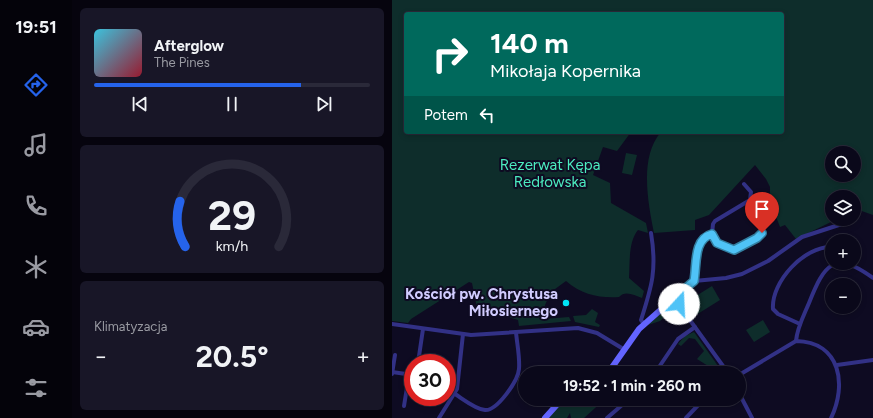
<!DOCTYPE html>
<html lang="pl">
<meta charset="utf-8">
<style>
:root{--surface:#0a081a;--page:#181627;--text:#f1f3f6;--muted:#999aa2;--line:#2a2939;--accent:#2563eb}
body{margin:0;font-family:Figtree,sans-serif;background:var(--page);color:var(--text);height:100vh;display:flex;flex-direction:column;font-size:15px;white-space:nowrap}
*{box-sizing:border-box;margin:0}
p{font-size:13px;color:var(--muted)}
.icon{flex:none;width:22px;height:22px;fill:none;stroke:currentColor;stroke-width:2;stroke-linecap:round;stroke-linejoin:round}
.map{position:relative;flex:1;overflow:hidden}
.panel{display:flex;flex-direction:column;gap:8px;padding:8px;background:#06040e;width:320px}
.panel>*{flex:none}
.hud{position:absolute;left:12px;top:12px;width:380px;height:122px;border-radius:4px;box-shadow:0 2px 6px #0003,0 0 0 1px var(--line);background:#00695c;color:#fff;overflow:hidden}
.controls{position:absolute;left:433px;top:146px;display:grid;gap:8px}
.controls a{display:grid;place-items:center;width:36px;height:36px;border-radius:50%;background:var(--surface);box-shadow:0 2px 6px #0003,0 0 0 1px var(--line);font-size:20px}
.speed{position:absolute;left:12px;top:354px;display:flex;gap:8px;font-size:20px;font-weight:700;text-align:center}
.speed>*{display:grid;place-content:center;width:52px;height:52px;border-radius:50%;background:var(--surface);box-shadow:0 2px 6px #0003,0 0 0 1px var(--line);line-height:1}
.speed .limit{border:6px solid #d22;background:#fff;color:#111}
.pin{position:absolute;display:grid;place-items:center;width:34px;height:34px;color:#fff;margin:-41px -17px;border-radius:50% 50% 50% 0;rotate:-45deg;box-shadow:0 0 4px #0007}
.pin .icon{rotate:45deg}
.me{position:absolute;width:44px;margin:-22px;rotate:20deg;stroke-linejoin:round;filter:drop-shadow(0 0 3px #0008)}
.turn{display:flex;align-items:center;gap:14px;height:84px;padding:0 20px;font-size:18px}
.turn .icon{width:52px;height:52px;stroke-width:2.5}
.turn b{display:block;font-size:28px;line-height:34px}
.then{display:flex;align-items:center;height:38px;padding:0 20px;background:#0003;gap:8px;font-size:15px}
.big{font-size:30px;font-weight:700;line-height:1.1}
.panel .widget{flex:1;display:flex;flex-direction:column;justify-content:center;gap:6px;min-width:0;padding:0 14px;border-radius:6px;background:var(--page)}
.panel .dial{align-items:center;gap:0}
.dial svg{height:104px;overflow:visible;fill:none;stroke:var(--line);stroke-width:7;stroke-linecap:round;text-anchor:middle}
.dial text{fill:var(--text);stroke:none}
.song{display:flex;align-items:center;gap:12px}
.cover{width:48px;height:48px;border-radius:6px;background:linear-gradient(135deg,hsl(190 70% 55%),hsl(350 70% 35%))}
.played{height:4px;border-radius:2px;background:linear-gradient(90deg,var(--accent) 75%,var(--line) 75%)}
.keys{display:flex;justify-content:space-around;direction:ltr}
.heat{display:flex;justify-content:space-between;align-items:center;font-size:22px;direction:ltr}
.trip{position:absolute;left:126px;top:366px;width:228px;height:40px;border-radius:20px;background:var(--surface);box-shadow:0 2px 6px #0003,0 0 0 1px var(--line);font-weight:700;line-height:40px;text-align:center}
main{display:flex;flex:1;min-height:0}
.menu{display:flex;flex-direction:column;width:72px;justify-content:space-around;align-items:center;background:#04030a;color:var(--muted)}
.menu .icon{width:28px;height:28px}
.menu .selected{color:var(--accent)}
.menu b{font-size:18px;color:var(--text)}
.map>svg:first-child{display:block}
.green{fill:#0e2d2b;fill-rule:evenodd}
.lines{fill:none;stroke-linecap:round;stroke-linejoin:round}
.street{stroke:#323186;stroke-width:4}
.secondary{stroke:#6364ff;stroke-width:6}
.route-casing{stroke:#337fa1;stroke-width:10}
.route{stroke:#4fc3f7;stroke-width:7}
.poi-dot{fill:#00e5f7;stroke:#0e0b22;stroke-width:1.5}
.labels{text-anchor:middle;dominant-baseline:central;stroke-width:4;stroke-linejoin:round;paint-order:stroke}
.park-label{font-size:15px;fill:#4cebbf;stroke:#0e0b22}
.poi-label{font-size:15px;font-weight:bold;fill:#d1ccff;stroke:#0e0b22;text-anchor:end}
</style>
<main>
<nav class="menu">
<b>19:51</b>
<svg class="icon selected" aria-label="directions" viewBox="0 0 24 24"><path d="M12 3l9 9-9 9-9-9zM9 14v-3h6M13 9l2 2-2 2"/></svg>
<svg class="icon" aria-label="music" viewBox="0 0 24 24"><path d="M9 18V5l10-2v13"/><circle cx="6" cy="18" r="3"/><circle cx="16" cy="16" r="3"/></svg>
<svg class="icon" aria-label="phone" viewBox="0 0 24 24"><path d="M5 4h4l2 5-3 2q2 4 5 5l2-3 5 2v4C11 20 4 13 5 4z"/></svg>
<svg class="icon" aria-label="climate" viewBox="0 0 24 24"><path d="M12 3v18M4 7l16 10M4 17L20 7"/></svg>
<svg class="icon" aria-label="car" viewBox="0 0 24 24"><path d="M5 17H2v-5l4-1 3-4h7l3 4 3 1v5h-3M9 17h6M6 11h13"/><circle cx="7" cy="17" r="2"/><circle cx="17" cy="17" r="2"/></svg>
<svg class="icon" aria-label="filters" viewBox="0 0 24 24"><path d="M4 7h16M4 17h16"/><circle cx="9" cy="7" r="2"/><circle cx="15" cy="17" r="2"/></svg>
</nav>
<section class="panel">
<div class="widget">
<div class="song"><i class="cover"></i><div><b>Afterglow</b><p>The Pines</p></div></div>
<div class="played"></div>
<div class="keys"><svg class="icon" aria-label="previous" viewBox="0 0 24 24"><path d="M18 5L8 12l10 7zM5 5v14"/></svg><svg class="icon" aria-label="pause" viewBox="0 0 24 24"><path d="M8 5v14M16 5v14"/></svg><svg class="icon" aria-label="next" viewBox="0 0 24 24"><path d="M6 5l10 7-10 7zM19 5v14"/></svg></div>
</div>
<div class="widget dial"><svg viewBox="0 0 100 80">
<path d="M14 69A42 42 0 1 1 86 69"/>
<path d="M14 69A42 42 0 0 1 10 34" stroke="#2563eb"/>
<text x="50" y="56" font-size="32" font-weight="700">29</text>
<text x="50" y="72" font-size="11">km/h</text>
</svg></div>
<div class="widget"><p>Klimatyzacja</p>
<div class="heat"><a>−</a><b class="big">20.5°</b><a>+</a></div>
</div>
</section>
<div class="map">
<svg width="481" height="418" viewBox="0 0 481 418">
<rect width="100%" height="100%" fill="#0e0b22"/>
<g class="green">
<path d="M0 0H481V215L464 209 462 210V197H440V219H447V221L439 222 404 239 393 225 388 227 378 201V187L374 179 363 165 317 215 303 220V230L262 233C256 203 247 157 269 132H390V14H14V132H239L225 151 211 147 201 175 218 183 219 203 254 223 256 233 246 230C236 242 238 264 237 278L252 291 250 298C242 295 233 290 227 297 207 298 190 295 174 281L159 292 153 305 152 319 177 317 179 321 127 326 126 320 85 308 80 283 77 282 19 319 16 323 0 321ZM440 153H462V175H440Z"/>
<path d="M234 153 245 155 240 175 230 173Z"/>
<path d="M320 286 328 300 304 315 296 301Z"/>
<path d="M281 307 287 312 288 317 281 318 276 314 268 321 256 325 275 308Z"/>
<path d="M200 309 206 313 203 322 208 325 207 327 183 322 181 316 194 315Z"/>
<path d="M371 320 378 332 362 342 354 330Z"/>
<path d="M302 332 326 366 321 369 305 359 312 351 303 339 297 338 289 346 286 344 293 336Z"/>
<path d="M175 399H213L192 418H179L178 413 175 418H157L165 408Z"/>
</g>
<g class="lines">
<g class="street">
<path d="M320 234 325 243 342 250 368 236 370 229 355 203"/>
<path d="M302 281C305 265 301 239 320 234L321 224 323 221 358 200 359 192 352 184"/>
<path d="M0 324 79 335 186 328 205 333 233 350"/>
<path d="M252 324 249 320C260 286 265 269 259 233"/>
<path d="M408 324 386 314 381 309C379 282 412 246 440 247"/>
<path d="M404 341C405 328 412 315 417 303 432 265 442 249 481 278"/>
<path d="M26 363 31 329"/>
<path d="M445 365 481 360"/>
<path d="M0 372 21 375"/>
<path d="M263 373 286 339 303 327"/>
<path d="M336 373 282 298 302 281 334 278 350 274 376 261 410 237 456 222"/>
<path d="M0 374 3 355"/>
<path d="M347 375 404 341C449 342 455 385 439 418"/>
<path d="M347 393 360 418"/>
<path d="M63 394C71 399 83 409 93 410 105 411 126 381 127 369 128 357 125 344 124 332"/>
<path d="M12 406 17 375"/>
<path d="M47 418 65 389 71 334"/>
<path d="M215 418 237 399"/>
<path d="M294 418 312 399"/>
</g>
<g class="secondary">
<path d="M216 373 247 329 282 298"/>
<path d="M153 418 170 399"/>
</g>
</g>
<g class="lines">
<defs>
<path id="route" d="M287 304 282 298 302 281C305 265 301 239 320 234L325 243 342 250 365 238 370 233"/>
</defs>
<use href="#route" class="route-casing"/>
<use href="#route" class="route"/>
</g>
<circle class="poi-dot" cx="174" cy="303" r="4"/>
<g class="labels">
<g class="park-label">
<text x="158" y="165">Rezerwat Kępa<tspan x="158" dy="17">Redłowska</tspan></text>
</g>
<g class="poi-label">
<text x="166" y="294">Kościół pw. Chrystusa<tspan x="166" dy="17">Miłosiernego</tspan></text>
</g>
</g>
</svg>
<div class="controls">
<a><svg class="icon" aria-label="search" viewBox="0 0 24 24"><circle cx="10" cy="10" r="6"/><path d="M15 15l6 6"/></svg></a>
<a><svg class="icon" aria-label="layers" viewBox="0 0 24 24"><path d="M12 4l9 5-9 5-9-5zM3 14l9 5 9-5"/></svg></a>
<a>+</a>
<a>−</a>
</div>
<div class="speed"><div class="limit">30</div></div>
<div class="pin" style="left:370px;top:233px;background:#d93025"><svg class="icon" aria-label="arrive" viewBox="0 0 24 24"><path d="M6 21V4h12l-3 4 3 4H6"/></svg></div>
<svg class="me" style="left:287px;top:304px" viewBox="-20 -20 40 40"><circle r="19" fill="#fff"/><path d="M0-13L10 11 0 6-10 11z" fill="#4fc3f7"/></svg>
<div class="trip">19:52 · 1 min · 260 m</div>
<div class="hud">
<div class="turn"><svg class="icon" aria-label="right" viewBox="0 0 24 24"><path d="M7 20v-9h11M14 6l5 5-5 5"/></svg><div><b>140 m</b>Mikołaja Kopernika</div></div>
<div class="then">Potem<svg class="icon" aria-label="left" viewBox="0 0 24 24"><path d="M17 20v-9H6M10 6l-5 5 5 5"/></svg></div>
</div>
</div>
</main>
